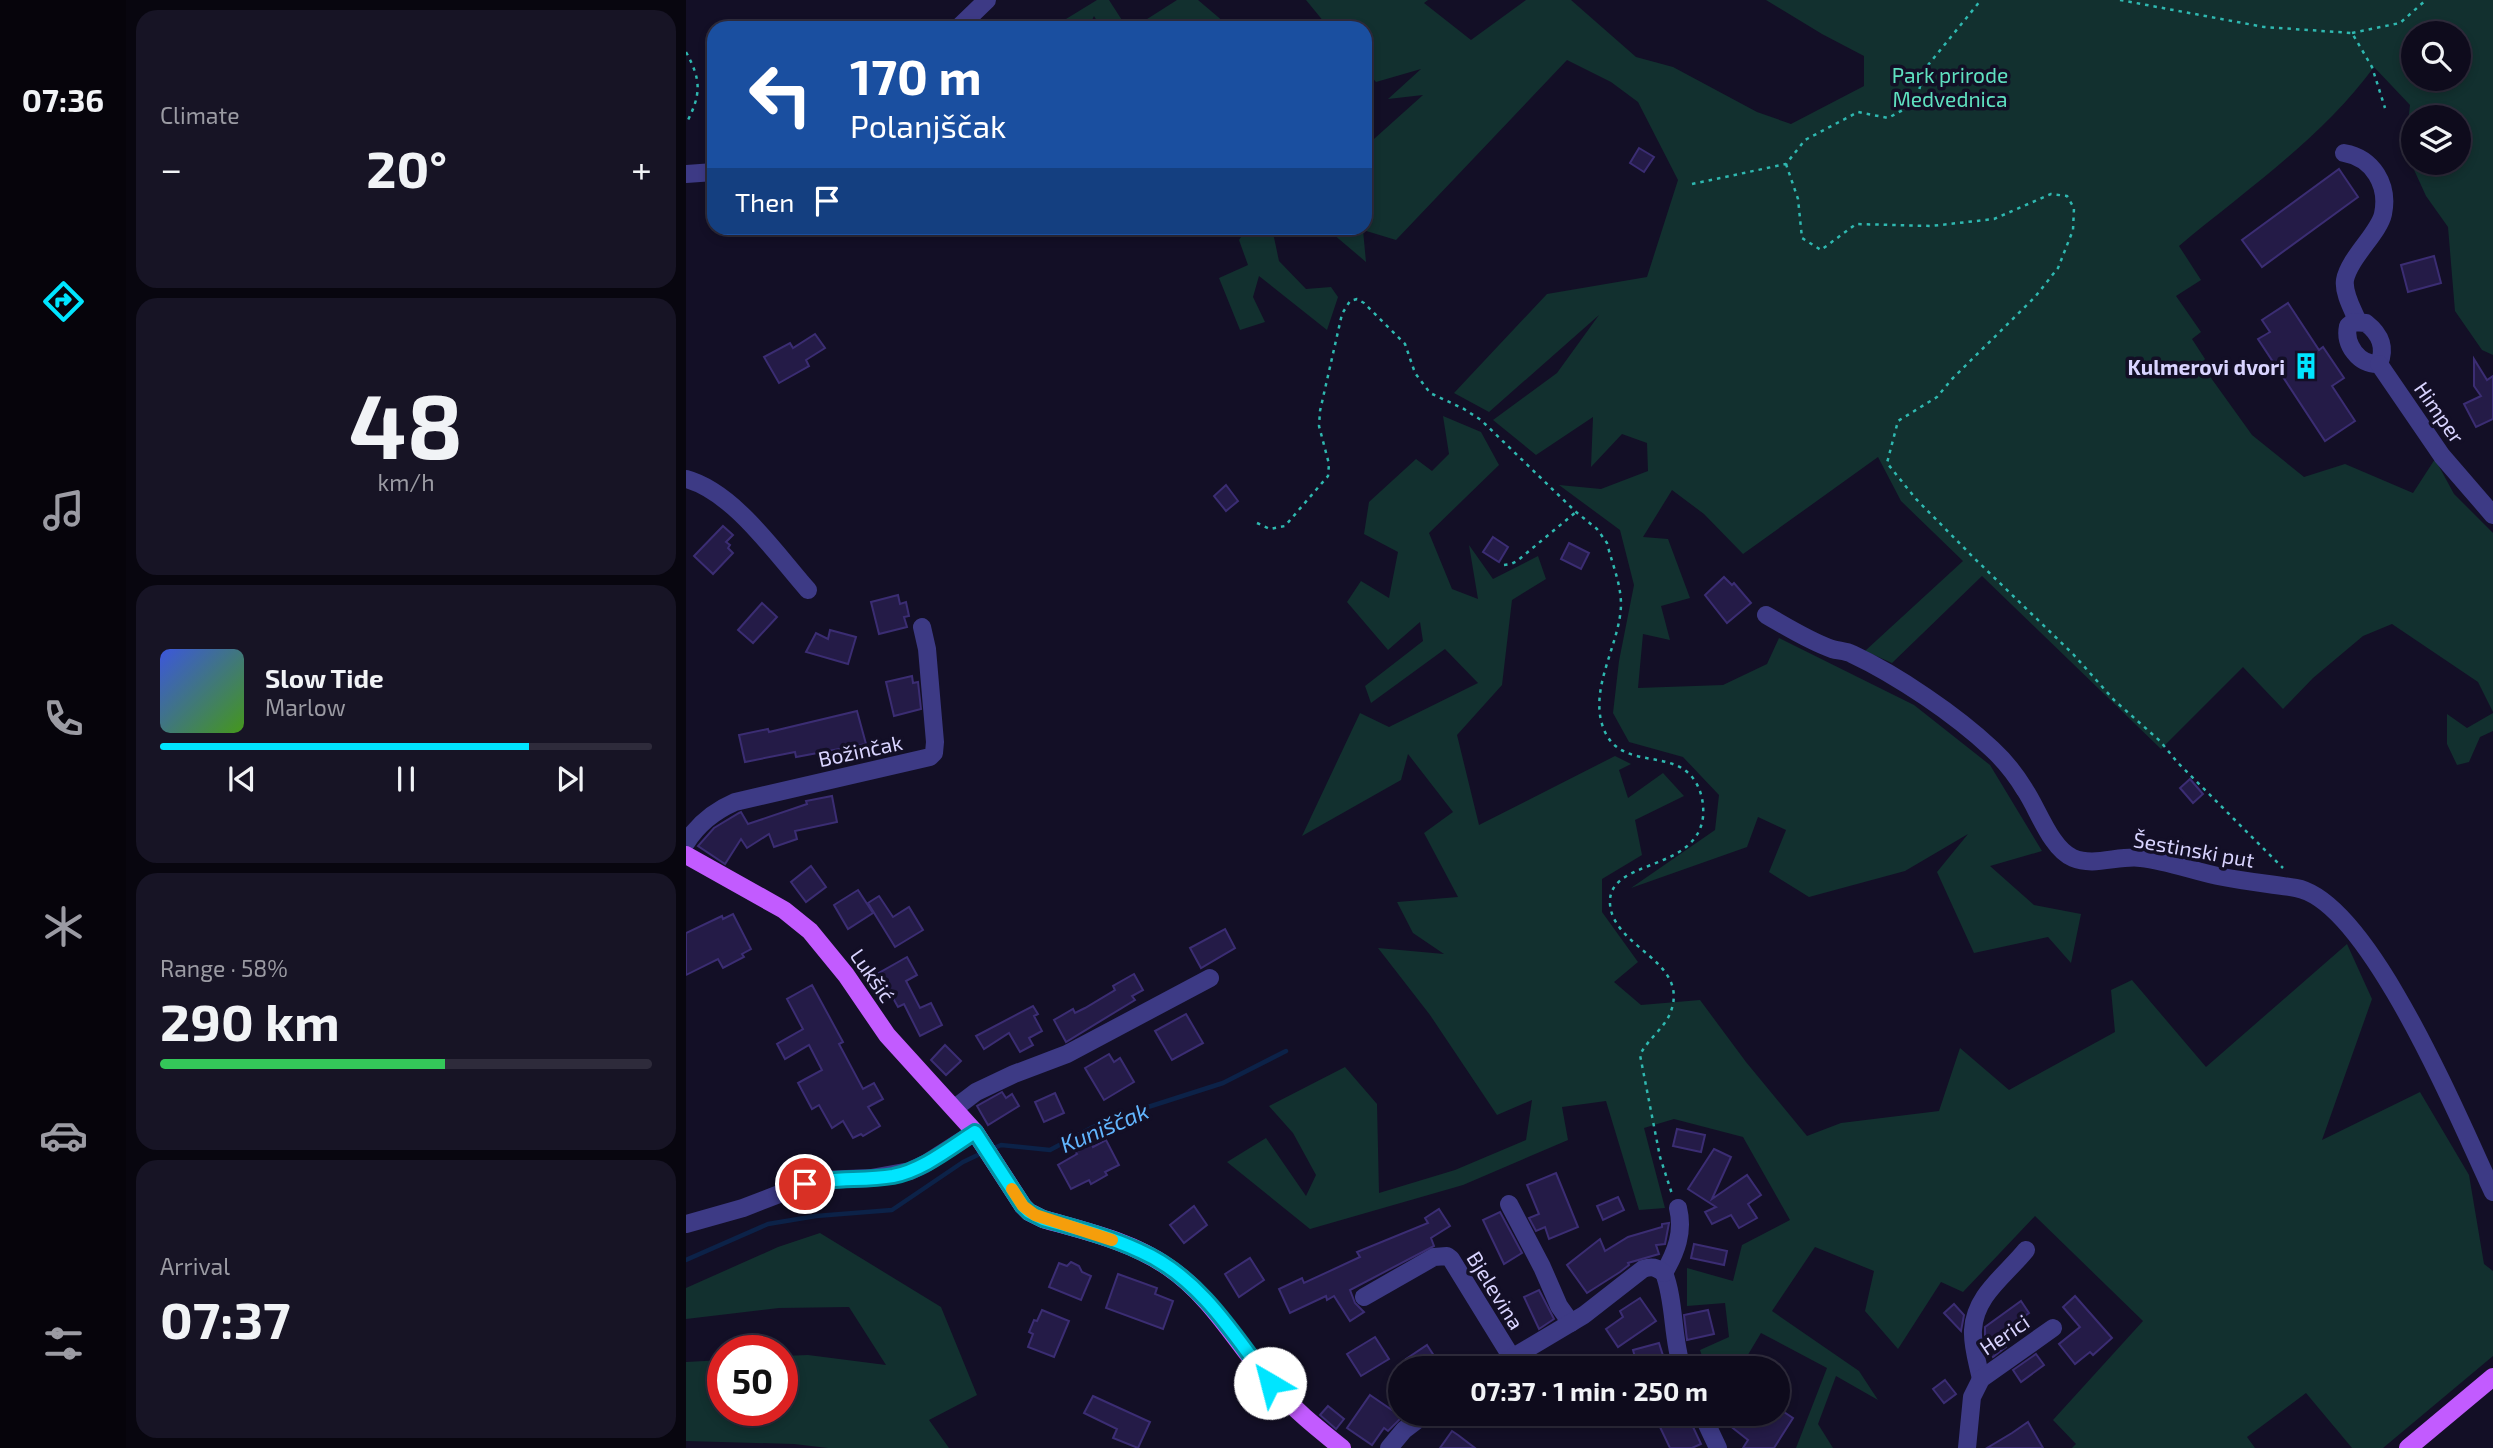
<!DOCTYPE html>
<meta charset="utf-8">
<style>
:root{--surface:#0e0b1c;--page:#171425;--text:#f1f3f6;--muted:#9b9ba3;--line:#2e2b3b;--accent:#00e5ff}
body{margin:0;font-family:"Exo 2",sans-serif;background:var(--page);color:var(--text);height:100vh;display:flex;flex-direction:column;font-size:26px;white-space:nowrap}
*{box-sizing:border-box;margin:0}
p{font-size:23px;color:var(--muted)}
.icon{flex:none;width:38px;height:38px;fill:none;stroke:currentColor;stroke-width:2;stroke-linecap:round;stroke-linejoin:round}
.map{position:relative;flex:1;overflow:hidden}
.side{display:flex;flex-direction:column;gap:10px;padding:10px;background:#08060f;width:560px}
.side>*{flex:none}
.guide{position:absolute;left:21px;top:21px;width:665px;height:214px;border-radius:21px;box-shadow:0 4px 10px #0003,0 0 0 2px var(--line);background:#1a4fa0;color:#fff;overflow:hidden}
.buttons{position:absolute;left:1715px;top:21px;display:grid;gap:14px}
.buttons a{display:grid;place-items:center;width:70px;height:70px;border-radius:50%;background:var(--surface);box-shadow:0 4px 10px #0003,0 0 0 2px var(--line);font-size:35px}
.speed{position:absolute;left:21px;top:1335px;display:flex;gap:14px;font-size:35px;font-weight:700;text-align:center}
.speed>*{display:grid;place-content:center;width:91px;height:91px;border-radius:50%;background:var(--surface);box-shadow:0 4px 10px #0003,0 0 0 2px var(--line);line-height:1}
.speed .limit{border:10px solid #d22;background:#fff;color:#111}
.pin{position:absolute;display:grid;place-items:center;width:60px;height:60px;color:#fff;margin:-30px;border:4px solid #fff;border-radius:50%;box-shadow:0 2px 7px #0007}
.me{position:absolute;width:77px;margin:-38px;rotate:323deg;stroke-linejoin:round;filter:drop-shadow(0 0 5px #0008)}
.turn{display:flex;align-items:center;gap:24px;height:147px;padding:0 28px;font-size:32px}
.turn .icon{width:91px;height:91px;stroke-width:2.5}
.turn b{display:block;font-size:49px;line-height:60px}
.then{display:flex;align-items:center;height:66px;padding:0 28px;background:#0003;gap:14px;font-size:26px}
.big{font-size:52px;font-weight:700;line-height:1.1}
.side .widget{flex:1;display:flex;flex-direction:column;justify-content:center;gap:10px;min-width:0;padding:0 24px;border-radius:21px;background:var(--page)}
.side .dial{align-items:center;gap:0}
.dial b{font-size:91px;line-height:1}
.song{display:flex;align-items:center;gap:21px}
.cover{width:84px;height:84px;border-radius:10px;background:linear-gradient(135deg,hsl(230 70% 55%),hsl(100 70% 35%))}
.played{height:7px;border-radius:4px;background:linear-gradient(90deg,var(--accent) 75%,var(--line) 75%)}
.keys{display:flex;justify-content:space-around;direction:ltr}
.heat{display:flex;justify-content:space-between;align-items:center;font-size:38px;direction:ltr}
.charge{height:10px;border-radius:5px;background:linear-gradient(90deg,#34c759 58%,var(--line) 0)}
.trip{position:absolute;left:702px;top:1356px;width:402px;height:70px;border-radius:35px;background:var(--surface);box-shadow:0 4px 10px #0003,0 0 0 2px var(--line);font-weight:700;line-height:70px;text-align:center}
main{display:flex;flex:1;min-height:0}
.tab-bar{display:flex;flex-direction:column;width:126px;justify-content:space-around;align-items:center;background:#06040b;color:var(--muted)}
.tab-bar .icon{width:49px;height:49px}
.tab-bar .selected{color:var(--accent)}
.tab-bar b{font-size:32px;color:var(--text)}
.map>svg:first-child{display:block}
.green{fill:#12302f;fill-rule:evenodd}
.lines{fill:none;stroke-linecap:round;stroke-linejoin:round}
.stream{stroke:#0c2248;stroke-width:4.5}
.building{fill:#241b47;stroke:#3b2d73;stroke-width:2}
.path{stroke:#2fb8b0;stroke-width:2.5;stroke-dasharray:3.5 5;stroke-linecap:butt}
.minor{stroke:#3d3a85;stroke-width:18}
.major{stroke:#c25bff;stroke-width:18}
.route-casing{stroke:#0095a6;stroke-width:18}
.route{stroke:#00e5ff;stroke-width:12}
.slow{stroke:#f59e0b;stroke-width:12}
.labels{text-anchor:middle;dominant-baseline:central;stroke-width:7;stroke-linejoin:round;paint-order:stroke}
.park-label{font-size:21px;fill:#5fe0c0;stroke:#130f26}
.poi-label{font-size:21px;font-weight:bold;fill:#d9d4ff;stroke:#130f26;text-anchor:end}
.street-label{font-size:21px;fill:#d9d4ff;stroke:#130f26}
.water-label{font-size:23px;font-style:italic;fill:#62b6ff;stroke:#130f26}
</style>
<main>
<nav class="tab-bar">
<b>07:36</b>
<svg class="icon selected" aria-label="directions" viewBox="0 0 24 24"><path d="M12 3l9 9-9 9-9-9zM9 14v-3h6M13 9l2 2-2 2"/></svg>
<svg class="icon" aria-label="music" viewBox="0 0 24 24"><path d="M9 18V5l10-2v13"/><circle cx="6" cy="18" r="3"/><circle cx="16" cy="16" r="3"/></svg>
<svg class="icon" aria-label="phone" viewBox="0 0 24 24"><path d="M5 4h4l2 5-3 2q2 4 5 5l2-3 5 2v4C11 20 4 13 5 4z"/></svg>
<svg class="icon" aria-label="climate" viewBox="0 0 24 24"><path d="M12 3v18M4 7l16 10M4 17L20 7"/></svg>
<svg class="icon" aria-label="car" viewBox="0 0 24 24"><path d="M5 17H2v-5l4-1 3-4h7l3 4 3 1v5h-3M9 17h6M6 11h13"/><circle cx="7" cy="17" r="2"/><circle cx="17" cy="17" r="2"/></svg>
<svg class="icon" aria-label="filters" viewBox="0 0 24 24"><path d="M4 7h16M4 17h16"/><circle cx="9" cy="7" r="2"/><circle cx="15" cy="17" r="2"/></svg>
</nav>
<section class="side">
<div class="widget"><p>Climate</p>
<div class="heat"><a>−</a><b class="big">20°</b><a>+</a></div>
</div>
<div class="widget dial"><b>48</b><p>km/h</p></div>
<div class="widget">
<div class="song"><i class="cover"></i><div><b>Slow Tide</b><p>Marlow</p></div></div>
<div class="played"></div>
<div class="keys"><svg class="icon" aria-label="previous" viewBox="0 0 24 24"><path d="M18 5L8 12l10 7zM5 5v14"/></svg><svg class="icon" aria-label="pause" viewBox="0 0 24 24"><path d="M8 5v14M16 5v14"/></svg><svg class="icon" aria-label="next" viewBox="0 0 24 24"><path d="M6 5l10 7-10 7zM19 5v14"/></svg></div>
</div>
<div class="widget"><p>Range · 58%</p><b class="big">290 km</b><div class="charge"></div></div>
<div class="widget"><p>Arrival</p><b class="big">07:37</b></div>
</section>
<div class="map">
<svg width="1807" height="1448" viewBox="0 0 1807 1448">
<rect width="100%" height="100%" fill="#130f26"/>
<g class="green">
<path d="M411 0H423L441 28H415L408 16 402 28H385L380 19Z"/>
<path d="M491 0H512L545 28H447Z"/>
<path d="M620 0H742L738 3 785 40 840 0H885L950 57 987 67 1071 112 1105 124 1178 86V56L1136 34 1080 0H1807V355L1796 350 1769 311 1762 227 1740 196 1719 150 1724 105 1688 67C1636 138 1560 190 1493 246L1515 280 1490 296 1515 332 1506 339 1519 359 1515 364 1566 435 1618 477 1659 464 1727 493 1749 459 1768 494 1807 533V712L1792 682 1706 624 1677 636 1627 678 1597 709 1557 667 1475 749 1296 576 1206 663 1179 651 1277 561 1215 501 1192 457 1057 554 1018 514 986 490 957 537 982 539 1004 598 975 606 984 640 957 634 952 688 1037 685 1081 664 1093 638 1228 705 1304 765 1356 851 1304 866 1348 905 1395 914 1385 963 1362 937 1288 953 1251 872 1282 834 1219 871 1123 897 1083 872 1100 830 1072 817 1061 847 945 888 1029 830 1033 795 997 757 943 742 927 713 933 661 948 585 934 530 873 485 915 489 962 471 961 443 936 434 905 467 907 417 850 455 807 420 871 373 913 315 803 412 768 393 861 294 961 277 992 180 952 102 925 82 881 60 710 240 677 230 680 262 640 228H679V147L737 95 702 99 735 69 690 82 679 70V28H643ZM1727 33H1773V79H1727ZM1727 117H1773V163H1727Z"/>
<path d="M561 228H586L593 261 620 289 645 287 652 297 641 330 573 276 567 297 579 322 554 330 533 278 562 265 553 240Z"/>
<path d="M757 416 795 432 813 465 743 533 766 589 792 599 783 545 807 579 852 556 860 579 826 600 816 685 771 735 793 825 929 756 945 764 933 770 942 798 977 773 998 796 949 820 956 855 916 879V912L952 962 928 982 955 1005 1014 1000 1060 1062 1121 1136 1155 1123 1253 1111 1274 1048 1323 1090 1429 1032 1425 990 1446 980 1520 1067 1661 944 1686 999 1636 1140 1734 1092 1783 1175 1798 1264 1807 1271V1356L1697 1448H1666L1620 1393 1561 1437 1569 1448H1386L1390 1444 1367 1420 1457 1321 1349 1216 1277 1292 1255 1282 1212 1349 1179 1311 1188 1271 1129 1247 1086 1311 1173 1371 1192 1400 1150 1376 1132 1424 1147 1448H1110L1141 1368 1075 1333 1054 1368H1020L1014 1350 1043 1337 1039 1303 1001 1306V1268L1047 1281 1056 1245 1104 1220 1057 1137 988 1119 958 1128 979 1208 953 1210 920 1101 876 1107 882 1140 777 1185 624 1229 541 1162 580 1138 620 1196 630 1175 607 1133 583 1106 659 1067 691 1104 693 1193 769 1170 840 1140 846 1100 811 1115 744 1015 692 948 758 954 727 933 711 902 772 897 738 833 767 812 722 754 715 780 616 836 674 713 703 727 792 683 759 649 685 703 679 686 737 641 734 622 702 650 661 602 675 581 703 598 712 552 678 534 683 502 730 459 746 471 763 454Z"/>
<path d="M1807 713V731L1794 737 1783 762 1771 765 1761 744V714L1781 728Z"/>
<path d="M134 1233 255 1307 291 1395 243 1420 263 1448H142L108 1444 0 1441V1362L37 1360V1410H96V1356L122 1355 200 1365 163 1307 93 1308 0 1319V1288L92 1247Z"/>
</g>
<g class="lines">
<g class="stream">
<path d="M304 1150 315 1145 364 1150 407 1127 434 1116 537 1083 600 1051"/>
<path d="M0 1260 82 1224 130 1216 206 1210 277 1162 296 1153"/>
</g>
</g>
<g class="building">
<path d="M953 148 968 157 958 172 944 163Z"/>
<path d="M1653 169 1672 197 1576 267 1556 240Z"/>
<path d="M1748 256 1755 283 1722 292 1715 265Z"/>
<path d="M1602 303 1633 350 1637 347 1658 378 1646 386 1669 421 1639 441 1572 339 1584 332 1576 320Z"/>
<path d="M129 334 139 348 120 360 123 366 93 383 78 357 104 343 107 348Z"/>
<path d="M1788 359 1801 380 1807 376V419L1790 427 1778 404 1795 396 1788 386Z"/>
<path d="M540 485 552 501 540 511 528 496Z"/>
<path d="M37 526 47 535 40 542 44 545 42 548 47 553 27 574 8 556Z"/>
<path d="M807 537 822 547 813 562 797 552Z"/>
<path d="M883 543 903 553 895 569 875 559Z"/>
<path d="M1038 577 1046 585 1048 583 1065 603 1041 623 1019 595Z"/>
<path d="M212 595 214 604 220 602 223 616 218 617 221 627 193 634 185 602Z"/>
<path d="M76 603 91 617 67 643 52 630Z"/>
<path d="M144 630 170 637 162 664 120 652 130 633 142 639Z"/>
<path d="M226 676 227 683 232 682 235 709 208 716 200 682Z"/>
<path d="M171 711 180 744 110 757 109 752 59 762 53 735 82 729 83 732Z"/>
<path d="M1504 779 1517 794 1507 803 1494 788Z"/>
<path d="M146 796 151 822 109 831 111 839 88 847 83 834 61 848 55 839 39 864 12 846 28 828 53 813 55 812 62 824 121 804 120 801Z"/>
<path d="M125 866 140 887 120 902 105 882Z"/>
<path d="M172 890 187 913 162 929 148 905Z"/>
<path d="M193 896 207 917 223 907 237 930 209 947 182 903Z"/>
<path d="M47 914 65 949 56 954 58 957 37 968 32 959 0 975V933L36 916 37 919Z"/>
<path d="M539 929 549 948 515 968 504 948Z"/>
<path d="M221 957 231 975 220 981 234 1008 245 1003 256 1025 234 1036 218 1004 212 1007 193 973Z"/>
<path d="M448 974 457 990 446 996 449 1000 380 1042 368 1020 387 1009 389 1013 399 1008 429 990 427 986Z"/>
<path d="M126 985 157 1042 153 1044 177 1089 188 1083 197 1099 182 1107 194 1126 177 1136 175 1134 167 1138 157 1121 146 1128 133 1105 126 1109 112 1083 136 1070 123 1045 99 1059 91 1044 117 1029 101 999Z"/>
<path d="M347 1006 352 1014 348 1016 356 1031 343 1038 347 1045 334 1052 323 1033 298 1049 290 1036Z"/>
<path d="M500 1014 517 1043 486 1060 469 1031Z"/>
<path d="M259 1045 275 1061 260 1075 245 1060Z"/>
<path d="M423 1054 428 1062 434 1058 448 1082 418 1100 399 1068Z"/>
<path d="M316 1092 320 1098 326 1094 333 1106 302 1125 291 1106Z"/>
<path d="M369 1093 378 1113 358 1122 349 1102Z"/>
<path d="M991 1129 1019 1135 1015 1152 987 1146Z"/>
<path d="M420 1140 433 1165 419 1172 421 1175 405 1184 403 1180 385 1189 372 1165 391 1154 389 1151 405 1142 407 1147Z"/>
<path d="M1028 1149 1045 1157 1026 1199 1061 1175 1075 1195 1062 1204 1071 1218 1053 1228 1045 1215 1026 1224 1019 1212 1030 1207 1002 1189Z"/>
<path d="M870 1173 892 1227 863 1239 859 1227 850 1231 843 1218 853 1214 841 1185Z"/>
<path d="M932 1197 938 1210 917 1220 911 1206Z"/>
<path d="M508 1206 521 1225 498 1243 484 1225Z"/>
<path d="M753 1209 764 1226 745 1238 748 1246 664 1290 669 1303 678 1312 664 1321 648 1296 641 1300 640 1296 604 1313 593 1289 616 1278 618 1283 674 1257 671 1252 742 1223 739 1218Z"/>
<path d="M814 1212 836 1253 818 1264 797 1220Z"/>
<path d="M983 1223 979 1244 970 1245 973 1254 942 1263 943 1265 934 1272 901 1293 881 1265 914 1239 919 1251 942 1237 976 1227V1224Z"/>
<path d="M1008 1244 1041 1251 1038 1265 1005 1258Z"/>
<path d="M564 1258 578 1280 553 1297 539 1274Z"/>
<path d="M385 1262 393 1266 396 1272 405 1276 395 1300 363 1287 373 1263 381 1266Z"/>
<path d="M432 1274 471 1288 469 1294 487 1301 477 1329 420 1308Z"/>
<path d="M853 1290 868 1319 853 1329 838 1297Z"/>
<path d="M1389 1296 1426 1338 1407 1355 1404 1352 1389 1364 1373 1344 1394 1327 1377 1307Z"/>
<path d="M954 1298 970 1321 932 1347 920 1329 937 1317 934 1311Z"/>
<path d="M1335 1301 1343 1313 1313 1335 1320 1347 1307 1357 1299 1345V1327Z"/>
<path d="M1268 1304 1278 1315 1275 1331 1258 1313Z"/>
<path d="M356 1310 383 1321 368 1357 342 1347 347 1334 343 1332 348 1320 351 1321Z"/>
<path d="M1022 1310 1028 1334 1001 1340 998 1315Z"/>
<path d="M689 1337 703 1359 675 1376 661 1354Z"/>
<path d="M973 1343 981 1368H952L947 1350Z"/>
<path d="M741 1345 756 1368H726L720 1359Z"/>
<path d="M1350 1354 1358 1365 1335 1382 1327 1370Z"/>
<path d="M1259 1380 1270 1394 1258 1403 1247 1389Z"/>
<path d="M684 1395 716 1417 702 1431 698 1428 686 1445 661 1428Z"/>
<path d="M407 1396 464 1422 452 1448 427 1438 431 1429 398 1413Z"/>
<path d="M642 1406 658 1419 650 1429 634 1415Z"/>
<path d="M1092 1408 1107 1418 1088 1448H1057L1062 1440 1029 1414H1092Z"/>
<path d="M997 1414H1001L1015 1444 1006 1448H984L973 1425Z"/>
<path d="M1342 1422 1357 1448H1301L1326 1433Z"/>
<path d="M766 1431 772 1435 789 1448H754Z"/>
</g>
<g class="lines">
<g class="path">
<path d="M1434 0 1578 27 1666 33 1686 67 1699 108"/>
<path d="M1666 33 1714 23 1740 0"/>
<path d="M0 52C16 81 15 95 0 124"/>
<path d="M1100 164 1112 199 1116 238 1135 250 1170 224 1245 226 1308 219 1365 194 1381 196 1388 208 1387 230 1372 268 1349 297 1266 379 1251 397 1212 421 1201 463 1230 499 1287 557 1387 654 1428 700 1474 741 1492 763 1597 868"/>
<path d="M1006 184 1100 164 1119 140 1172 112 1202 118 1230 103 1238 70 1295 0"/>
<path d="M571 523 584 529 599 526 642 476 643 464 633 426 634 411 656 314 664 301 671 299 678 303 719 344 729 373 744 393 778 409 795 420 890 512 911 529 921 543C926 564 935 583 935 605 934 646 899 693 920 734 939 770 988 748 1009 781 1016 792 1018 805 1017 817 1010 873 921 858 924 904 927 947 1000 960 986 1008 981 1027 962 1038 954 1055L974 1157 986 1194"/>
<path d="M818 565 825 564 831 561 890 512"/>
</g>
<g class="minor">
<path d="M272 28 301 0"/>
<path d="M1658 153C1687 158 1703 185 1697 214 1693 233 1663 258 1659 280 1657 293 1667 310 1672 322"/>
<path d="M0 174 28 172"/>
<path d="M1667 322 1680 323C1694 334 1700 347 1693 364 1673 365 1658 345 1662 326Z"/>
<path d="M1693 364 1756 456 1807 515"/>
<path d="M0 479C48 492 90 554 122 590"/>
<path d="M1080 615C1101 627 1123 641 1146 649 1153 651 1160 651 1166 654 1211 675 1270 715 1306 749 1319 761 1330 775 1339 790 1352 809 1365 849 1387 858 1408 867 1433 855 1455 858 1483 861 1510 872 1537 877 1562 882 1586 884 1610 888 1684 901 1775 1125 1807 1192"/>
<path d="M0 843C12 824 28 811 49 802L244 757 248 753 249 742 241 649 236 627"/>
<path d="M269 1108 290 1092 328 1074 381 1054 524 978"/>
<path d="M823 1204 856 1267 873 1306 885 1323"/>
<path d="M0 1224 57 1208 119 1184 135 1180 185 1178 224 1171 239 1164 289 1132"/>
<path d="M978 1273C989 1301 986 1338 996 1368"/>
<path d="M978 1273C990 1252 998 1232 992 1208"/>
<path d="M678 1297 748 1257 761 1256 765 1259 826 1358"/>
<path d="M809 1368 898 1315 957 1269C966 1266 970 1267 978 1273"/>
<path d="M1295 1379C1292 1364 1286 1346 1287 1330 1289 1295 1319 1276 1340 1250"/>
<path d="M1016 1414 1032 1448"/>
<path d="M703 1448 718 1430 739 1414"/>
<path d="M1281 1448 1286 1397 1295 1379 1367 1328"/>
</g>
<g class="major">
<path d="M0 855 98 910 124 931 160 975 201 1035 289 1132 337 1206 343 1212 357 1219C399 1231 445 1241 482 1267 526 1297 551 1344 585 1383 606 1408 631 1428 656 1448"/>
<path d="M1722 1448 1807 1377"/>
</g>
</g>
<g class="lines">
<defs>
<path id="route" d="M119 1184C148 1177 178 1181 207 1176 237 1170 264 1148 289 1132L337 1206 343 1212 357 1219C390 1228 424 1237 454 1251 512 1276 548 1334 584 1383"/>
</defs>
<use href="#route" class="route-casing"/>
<use href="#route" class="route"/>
<path class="slow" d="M326 1189 337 1206 349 1215 426 1240"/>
</g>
<defs>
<symbol id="building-bare" viewBox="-9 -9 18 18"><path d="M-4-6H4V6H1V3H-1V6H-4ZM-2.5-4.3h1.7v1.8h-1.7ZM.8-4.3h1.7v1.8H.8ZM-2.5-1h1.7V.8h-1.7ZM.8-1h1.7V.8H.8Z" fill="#00e5ff" stroke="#130f26" stroke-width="2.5" paint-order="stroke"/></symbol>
</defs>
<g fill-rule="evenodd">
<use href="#building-bare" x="1601" y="347" width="38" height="38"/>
</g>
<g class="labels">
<g class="park-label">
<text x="1264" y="74">Park prirode<tspan x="1264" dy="24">Medvednica</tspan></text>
</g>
<g class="poi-label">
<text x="1599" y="366">Kulmerovi dvori</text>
</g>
<g class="street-label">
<text transform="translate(1754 412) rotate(55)">Himper</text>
<text transform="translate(174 750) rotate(-12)">Božinčak</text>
<text transform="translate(1508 849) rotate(10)">Šestinski put</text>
<text transform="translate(187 975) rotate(55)">Lukšić</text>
<text transform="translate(810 1290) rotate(58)">Bjelevina</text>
<text transform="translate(1318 1334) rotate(-34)">Herici</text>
</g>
<g class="water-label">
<text transform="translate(418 1127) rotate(-23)">Kuniščak</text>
</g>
</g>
</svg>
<div class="buttons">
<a><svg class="icon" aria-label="search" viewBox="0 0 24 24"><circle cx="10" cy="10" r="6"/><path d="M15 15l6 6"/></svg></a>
<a><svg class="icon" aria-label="layers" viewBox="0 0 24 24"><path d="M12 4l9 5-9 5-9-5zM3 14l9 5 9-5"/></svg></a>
</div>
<div class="speed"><div class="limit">50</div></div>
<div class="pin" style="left:119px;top:1184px;background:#d93025"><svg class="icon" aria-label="arrive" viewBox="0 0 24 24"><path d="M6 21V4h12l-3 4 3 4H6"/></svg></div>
<svg class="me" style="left:584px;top:1383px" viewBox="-20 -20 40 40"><circle r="19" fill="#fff"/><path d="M0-13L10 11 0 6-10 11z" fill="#00e5ff"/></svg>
<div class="trip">07:37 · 1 min · 250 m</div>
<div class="guide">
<div class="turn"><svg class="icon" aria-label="left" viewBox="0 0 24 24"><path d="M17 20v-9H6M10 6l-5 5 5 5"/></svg><div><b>170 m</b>Polanjščak</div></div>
<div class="then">Then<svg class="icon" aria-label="arrive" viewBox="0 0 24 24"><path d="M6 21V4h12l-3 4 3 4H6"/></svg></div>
</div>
</div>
</main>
